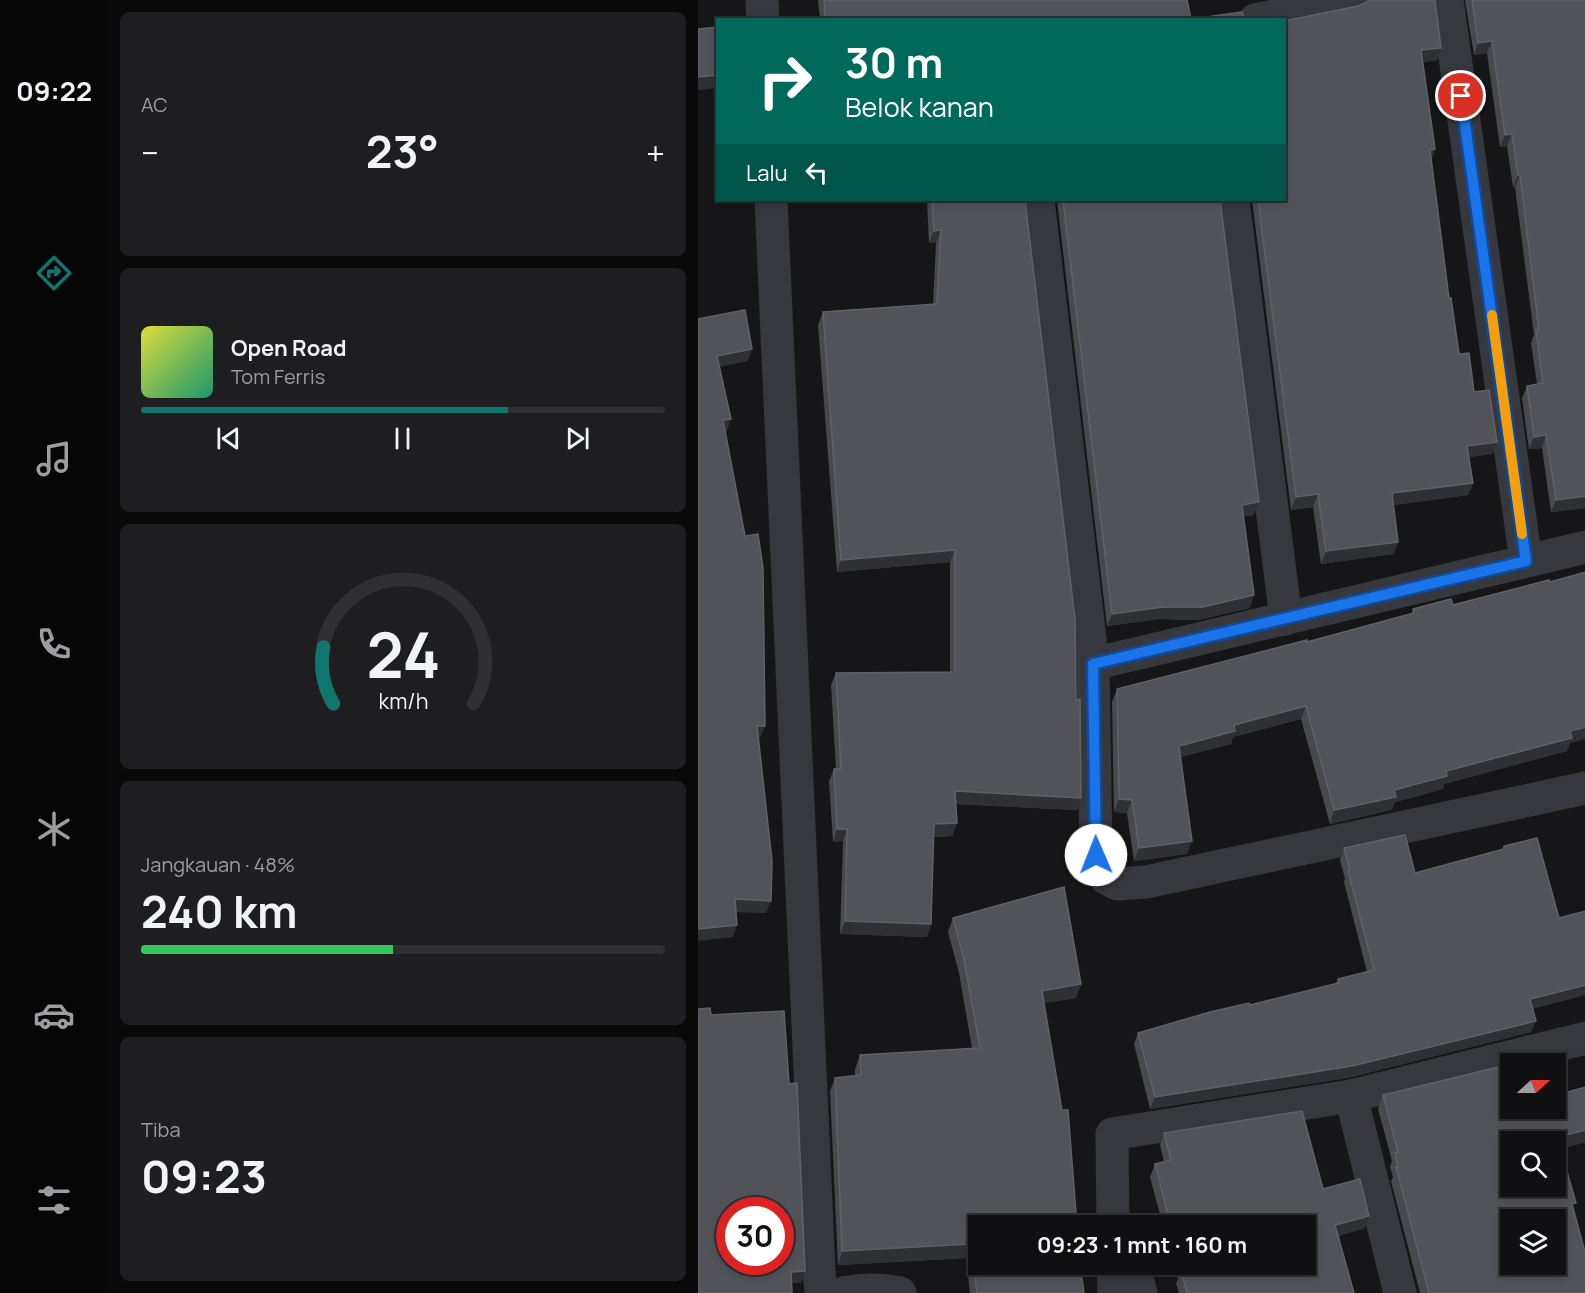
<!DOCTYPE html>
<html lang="id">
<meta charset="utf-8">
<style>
:root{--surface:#101012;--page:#1e1e20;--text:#f1f3f6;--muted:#9c9d9f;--line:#303032;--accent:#0f766e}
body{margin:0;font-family:Manrope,sans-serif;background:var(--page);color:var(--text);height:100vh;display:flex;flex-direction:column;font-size:22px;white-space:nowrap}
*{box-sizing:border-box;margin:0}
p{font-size:20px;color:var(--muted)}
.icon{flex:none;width:33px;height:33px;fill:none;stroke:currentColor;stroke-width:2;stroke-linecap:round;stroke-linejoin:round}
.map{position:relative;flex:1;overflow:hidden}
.panel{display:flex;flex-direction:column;gap:12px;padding:12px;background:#09090a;width:590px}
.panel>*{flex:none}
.guide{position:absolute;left:18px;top:18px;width:570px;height:183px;border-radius:0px;box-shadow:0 3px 9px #0003,0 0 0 2px var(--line);background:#00695c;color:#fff;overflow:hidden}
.needle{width:39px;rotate:69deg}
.fabs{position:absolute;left:802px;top:1053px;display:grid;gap:12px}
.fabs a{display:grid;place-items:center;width:66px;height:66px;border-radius:0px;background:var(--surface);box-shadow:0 3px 9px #0003,0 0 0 2px var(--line);font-size:30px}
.speed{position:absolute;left:18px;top:1197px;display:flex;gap:12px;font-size:30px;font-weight:700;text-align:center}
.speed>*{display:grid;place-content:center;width:78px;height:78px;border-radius:50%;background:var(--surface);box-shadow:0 3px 9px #0003,0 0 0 2px var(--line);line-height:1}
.speed .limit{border:9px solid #d22;background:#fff;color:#111}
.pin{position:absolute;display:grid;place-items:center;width:51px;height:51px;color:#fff;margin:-26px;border:3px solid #fff;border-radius:50%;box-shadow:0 2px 6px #0007}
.me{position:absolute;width:66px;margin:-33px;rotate:359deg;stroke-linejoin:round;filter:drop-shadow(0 0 4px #0008)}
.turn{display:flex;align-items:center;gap:21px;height:126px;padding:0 30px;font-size:27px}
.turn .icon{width:78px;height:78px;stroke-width:2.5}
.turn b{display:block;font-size:42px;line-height:51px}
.then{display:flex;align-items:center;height:57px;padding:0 30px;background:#0003;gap:12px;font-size:22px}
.big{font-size:45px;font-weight:700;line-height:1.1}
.panel .card{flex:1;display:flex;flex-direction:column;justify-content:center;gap:9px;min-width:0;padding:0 21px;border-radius:9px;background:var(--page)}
.panel .dial{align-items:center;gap:0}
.dial svg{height:156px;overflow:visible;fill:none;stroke:var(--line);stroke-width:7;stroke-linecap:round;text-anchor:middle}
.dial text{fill:var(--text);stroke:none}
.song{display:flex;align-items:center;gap:18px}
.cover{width:72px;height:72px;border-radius:9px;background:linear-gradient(135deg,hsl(60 70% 55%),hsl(160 70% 35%))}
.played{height:6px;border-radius:3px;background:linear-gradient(90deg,var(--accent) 70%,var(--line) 70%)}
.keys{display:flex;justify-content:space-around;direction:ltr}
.heat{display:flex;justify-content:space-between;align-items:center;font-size:33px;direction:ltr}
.charge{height:9px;border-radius:4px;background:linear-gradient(90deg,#34c759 48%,var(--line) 0)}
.trip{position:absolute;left:270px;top:1215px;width:348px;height:60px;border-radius:0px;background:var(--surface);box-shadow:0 3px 9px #0003,0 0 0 2px var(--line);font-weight:700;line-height:60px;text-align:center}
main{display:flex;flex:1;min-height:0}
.menu{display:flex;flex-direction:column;width:108px;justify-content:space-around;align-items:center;background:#060607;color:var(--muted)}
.menu .icon{width:42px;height:42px}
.menu .active{color:var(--accent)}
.menu b{font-size:27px;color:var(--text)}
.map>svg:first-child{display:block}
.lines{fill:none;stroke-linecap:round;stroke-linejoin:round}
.minor{stroke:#37383d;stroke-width:33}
.wall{fill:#47494d}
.shaded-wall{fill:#2f3033}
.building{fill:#525359;stroke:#5f6168;stroke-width:1.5;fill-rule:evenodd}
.route-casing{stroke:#114b97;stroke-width:15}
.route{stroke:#1a73e8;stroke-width:10}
.slow{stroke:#f59e0b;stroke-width:10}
</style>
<main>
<nav class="menu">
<b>09:22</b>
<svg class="icon active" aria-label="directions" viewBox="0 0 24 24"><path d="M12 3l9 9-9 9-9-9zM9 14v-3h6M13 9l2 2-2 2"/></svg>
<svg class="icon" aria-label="music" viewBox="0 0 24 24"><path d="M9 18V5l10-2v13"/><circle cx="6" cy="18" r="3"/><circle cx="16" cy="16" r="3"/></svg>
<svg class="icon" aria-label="phone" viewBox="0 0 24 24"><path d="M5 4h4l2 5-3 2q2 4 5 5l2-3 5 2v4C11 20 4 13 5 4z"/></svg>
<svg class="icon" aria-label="climate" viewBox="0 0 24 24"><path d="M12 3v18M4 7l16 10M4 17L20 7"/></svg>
<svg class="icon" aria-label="car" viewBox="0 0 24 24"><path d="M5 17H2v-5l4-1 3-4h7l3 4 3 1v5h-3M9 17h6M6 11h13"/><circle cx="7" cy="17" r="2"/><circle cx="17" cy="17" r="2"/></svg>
<svg class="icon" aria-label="filters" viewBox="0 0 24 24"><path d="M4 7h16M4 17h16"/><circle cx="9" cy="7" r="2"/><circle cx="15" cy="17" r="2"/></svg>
</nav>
<section class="panel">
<div class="card"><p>AC</p>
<div class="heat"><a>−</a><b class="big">23°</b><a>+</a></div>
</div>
<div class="card">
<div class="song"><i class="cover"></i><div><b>Open Road</b><p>Tom Ferris</p></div></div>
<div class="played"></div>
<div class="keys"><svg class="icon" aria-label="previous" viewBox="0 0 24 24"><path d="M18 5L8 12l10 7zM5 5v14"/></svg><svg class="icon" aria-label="pause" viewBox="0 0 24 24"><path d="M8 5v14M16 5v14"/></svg><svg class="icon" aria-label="next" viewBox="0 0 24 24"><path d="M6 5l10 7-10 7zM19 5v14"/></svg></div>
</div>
<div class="card dial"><svg viewBox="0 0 100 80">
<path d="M14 69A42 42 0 1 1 86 69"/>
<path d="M14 69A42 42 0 0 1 9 40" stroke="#0f766e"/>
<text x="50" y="56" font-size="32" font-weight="700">24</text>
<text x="50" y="72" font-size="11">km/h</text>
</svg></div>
<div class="card"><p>Jangkauan · 48%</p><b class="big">240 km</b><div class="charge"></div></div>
<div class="card"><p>Tiba</p><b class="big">09:23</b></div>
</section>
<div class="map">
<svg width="888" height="1293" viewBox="0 0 888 1293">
<rect width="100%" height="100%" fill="#161618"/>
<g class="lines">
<g class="minor">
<path d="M64 0 65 20"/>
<path d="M749 0 828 561"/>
<path d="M557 20 652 0"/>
<path d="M73 200 121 1271 123 1293"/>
<path d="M340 200 395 664 398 855 408 878 419 884 448 882 888 788"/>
<path d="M535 200 588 619"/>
<path d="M395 664 888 547"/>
<path d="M653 1096 702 1293"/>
<path d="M415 1226 414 1134 653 1096 888 1038"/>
<path d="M415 1264 416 1293"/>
<path d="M435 1264 443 1293"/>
<path d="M145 1293C164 1289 182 1289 202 1293"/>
</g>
</g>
<g class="wall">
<path d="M120 0H489L493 19 547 20H122Z"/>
<path d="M767 0H888V508L853 512 844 448 831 449 824 398 829 386 839 384 833 343 836 335 817 187H815L809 146 802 147 789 53 776 55Z"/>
<path d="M586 21 739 60 725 62 737 149 733 160 751 298 761 354 776 392 799 442 794 454 771 457 775 483 770 495 695 505 700 542 695 554 623 564 615 507 593 510 554 200H586Z"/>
<path d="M229 200H327L378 700 383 798 379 810 258 804 259 823 254 836 236 837 233 924 229 937 142 934 145 841 135 842 131 781 136 769H138L133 685 138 673 252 672V562L139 572 120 325 125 312 235 305 238 243H231Z"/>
<path d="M359 200H522L556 515 545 516 552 608 500 620 461 619 409 626Z"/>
<path d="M755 605 872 743 869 751 746 784 745 789 697 802 693 810 632 824 603 719 535 737 533 744 482 757 489 854 436 861 429 813 416 812 414 702 419 689 609 642 714 613 715 609Z"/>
<path d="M806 846 834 1009 833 1032 649 1078 452 1109 436 1044 440 1033 638 983 640 979 669 972 646 882 647 879 642 860 646 848 717 873 804 850Z"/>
<path d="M255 918 383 984 378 998 346 1003 280 1226 386 1293H272L268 1258 140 1265 132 1091 137 1078 157 1076V1069L162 1055 274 1048 261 973 250 932Z"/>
<path d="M888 1087V1142L862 1149 875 1209 888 1293H722L693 1181 695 1177 692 1167 694 1161 680 1109 685 1095H859Z"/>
<path d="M466 1133 625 1189 667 1228 640 1236 656 1293H481L478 1283 480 1279 476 1264H608V1226H465L452 1177 457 1164 466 1162 462 1145Z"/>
</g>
<g class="shaded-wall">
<path d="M794 41 789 53 776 55 780 43Z"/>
<path d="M743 48 739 60 719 63 723 50Z"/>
<path d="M20 75V88L0 90V77Z"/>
<path d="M814 134 809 146 802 147 807 135Z"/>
<path d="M737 149 732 162V150Z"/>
<path d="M820 175H822L817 187H815Z"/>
<path d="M243 230 238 243H231L236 231Z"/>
<path d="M54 349 50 361 15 368 19 356Z"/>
<path d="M33 419 29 431 21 433 25 420Z"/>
<path d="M848 435 844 448 831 449 836 437Z"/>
<path d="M799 442 794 454 765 458 769 446Z"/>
<path d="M775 483 770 495 689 506 694 493Z"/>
<path d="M620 494 615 507 593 510 598 497Z"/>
<path d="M888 496V508L853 512 858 500Z"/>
<path d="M561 502 556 515 539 517 544 505Z"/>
<path d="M700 542 695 554 623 564 628 551Z"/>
<path d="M257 550 252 562 139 572 143 560Z"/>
<path d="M556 595 552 608 500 620 461 619 409 626 414 614Z"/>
<path d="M608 706 603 719 535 737 533 744 476 759 481 746 536 725Z"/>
<path d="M59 726H67L62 738H54Z"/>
<path d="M888 727V739L872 743 869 751 746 784 745 789 697 802 693 810 632 824 636 810 748 771Z"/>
<path d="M257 791 383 798 379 810 253 804Z"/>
<path d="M421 799 434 800 429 813 416 812Z"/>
<path d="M259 823 254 836 231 837 236 824Z"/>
<path d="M139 829H149L145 841 135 842Z"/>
<path d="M494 841 489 854 436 861 441 848Z"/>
<path d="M37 899 73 901 68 913 32 912Z"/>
<path d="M147 921 233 924 229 937 142 934Z"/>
<path d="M39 925 35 937 0 941V929Z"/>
<path d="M383 984 378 998 339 1004 344 991Z"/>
<path d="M888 985V995L827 1011 832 999Z"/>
<path d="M838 1021 833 1032 649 1078 452 1109 457 1097Z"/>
<path d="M888 1130V1142L858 1150 859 1137Z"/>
<path d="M671 1216 667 1228 633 1238 637 1225Z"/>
<path d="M273 1244 268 1258 140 1265 144 1251Z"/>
<path d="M107 1271 103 1283H89L93 1272Z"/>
</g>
<g class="building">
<path d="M126 0H489L493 19 544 12 547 20H127Z"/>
<path d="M670 0H737L743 48 723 50 737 149 732 150 751 298H753L761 354 771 353 776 392 791 390 799 442 769 446 775 483 694 493 700 542 628 551 620 494 598 497 560 200H586V21L660 6 669 2Z"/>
<path d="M774 0H888V496L858 500 848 435 836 437 829 386 845 383 838 330H841L822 175H820L814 134 807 135 794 41 780 43Z"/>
<path d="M20 27V75L0 77V29Z"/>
<path d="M234 200H327L377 619 378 700 382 699 383 798 257 791 259 823 236 824 233 924 147 921 149 829H139L136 769H143L138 673 257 672V550L143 560 125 312 239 304 243 230 236 231Z"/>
<path d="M365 200H522L561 502 544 505 556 595 505 607H465L414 614Z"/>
<path d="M47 310 54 349 19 356 33 419 25 420 47 536 60 534 65 568 67 726H59L74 861 73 901 37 899 39 925 0 929V319Z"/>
<path d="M888 572V727L872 731 874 738 748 771 749 776 696 790 698 797 636 810 608 706 536 725 537 731 481 746 494 841 441 848 434 800 421 799 419 689 609 640V642L716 613 715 609 753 599 755 605 851 580 852 582Z"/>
<path d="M707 835 717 873 806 849V846L839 838 861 918 888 911V985L832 999 838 1021 654 1066 457 1097 440 1033 512 1012 551 1003 552 1005 641 983 640 979 676 970 650 871 652 870 646 848Z"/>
<path d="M366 887 383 984 344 991 364 1110H370L379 1226H280V1264H382L386 1293H279L273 1244 144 1251 137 1078 163 1075 162 1055 282 1048 266 959 255 918Z"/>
<path d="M12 1008 13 1015 86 1011 91 1084 99 1083 107 1271 93 1272 94 1293H0V1009ZM32 1210H82V1262H32Z"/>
<path d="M848 1055 851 1064H813Z"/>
<path d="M813 1064V1108H858V1090L859 1095 888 1087V1130L859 1137 878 1203 874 1204 888 1256V1293H731L698 1167H700L697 1153 700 1152 685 1095ZM813 1142H858V1186H813ZM813 1220H858V1264H813Z"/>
<path d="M604 1111 625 1189 662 1179 671 1216 637 1225 656 1293H489L483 1271 485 1270 484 1264H608V1226H473L457 1164 473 1160 466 1133Z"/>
</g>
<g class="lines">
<defs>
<path id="route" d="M398 855 395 664 828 561 763 96"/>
</defs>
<use href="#route" class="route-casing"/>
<use href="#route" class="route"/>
<path class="slow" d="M794 315 824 534"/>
</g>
</svg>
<div class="fabs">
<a><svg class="needle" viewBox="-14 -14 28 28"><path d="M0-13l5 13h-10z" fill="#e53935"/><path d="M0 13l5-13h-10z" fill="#9c9d9f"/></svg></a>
<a><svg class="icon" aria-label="search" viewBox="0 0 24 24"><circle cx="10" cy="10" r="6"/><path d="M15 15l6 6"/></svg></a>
<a><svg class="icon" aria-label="layers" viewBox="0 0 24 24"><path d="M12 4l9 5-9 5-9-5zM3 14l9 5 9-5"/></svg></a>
</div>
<div class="speed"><div class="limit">30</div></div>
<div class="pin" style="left:763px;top:96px;background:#d93025"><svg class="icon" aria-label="arrive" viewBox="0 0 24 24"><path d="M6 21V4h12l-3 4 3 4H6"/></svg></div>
<svg class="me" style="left:398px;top:855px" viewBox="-20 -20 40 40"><circle r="19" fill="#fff"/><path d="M0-13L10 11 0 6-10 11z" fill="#1a73e8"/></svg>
<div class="trip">09:23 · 1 mnt · 160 m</div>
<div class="guide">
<div class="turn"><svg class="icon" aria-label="right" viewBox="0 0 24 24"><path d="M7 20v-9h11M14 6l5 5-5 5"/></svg><div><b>30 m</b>Belok kanan</div></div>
<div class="then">Lalu<svg class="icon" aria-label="left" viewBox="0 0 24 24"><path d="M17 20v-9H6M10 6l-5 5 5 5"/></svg></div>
</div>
</div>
</main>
